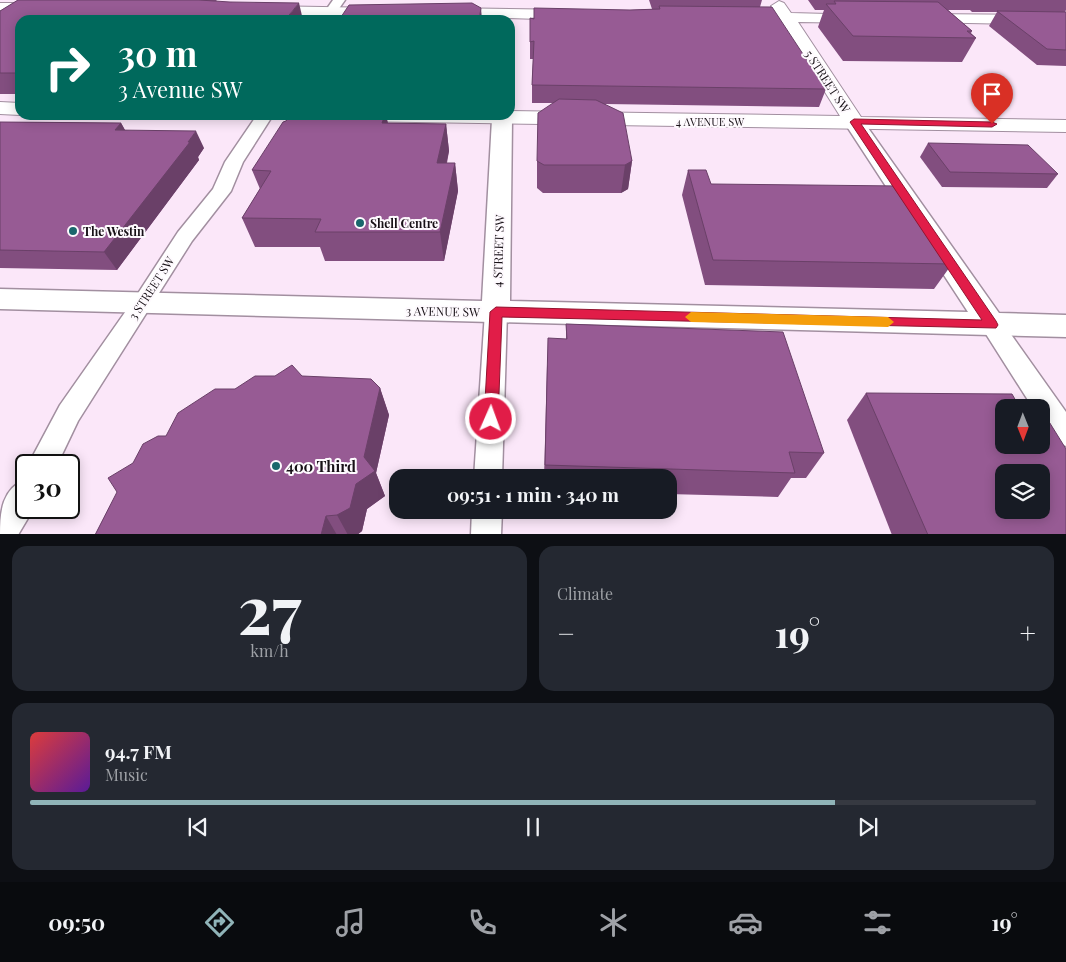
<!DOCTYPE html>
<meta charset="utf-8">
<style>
:root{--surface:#171b24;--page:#242831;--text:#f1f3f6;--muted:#9ea1a6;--line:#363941;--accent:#90b4b8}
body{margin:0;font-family:"Playfair Display",serif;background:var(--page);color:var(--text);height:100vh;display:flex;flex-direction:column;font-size:19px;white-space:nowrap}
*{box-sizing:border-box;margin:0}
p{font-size:16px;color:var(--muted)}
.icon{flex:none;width:28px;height:28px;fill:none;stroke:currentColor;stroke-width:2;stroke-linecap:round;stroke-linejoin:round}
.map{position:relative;height:534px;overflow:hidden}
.side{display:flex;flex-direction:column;gap:12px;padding:12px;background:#0d0f14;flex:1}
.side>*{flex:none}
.guide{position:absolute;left:15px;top:15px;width:500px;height:105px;border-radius:15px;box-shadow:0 2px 12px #0003;background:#00695c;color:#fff;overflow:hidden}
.needle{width:32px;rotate:179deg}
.buttons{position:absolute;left:995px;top:399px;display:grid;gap:10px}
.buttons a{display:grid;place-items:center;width:55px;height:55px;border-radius:10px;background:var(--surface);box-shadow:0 2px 12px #0003;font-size:25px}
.speed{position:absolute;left:15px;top:454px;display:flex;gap:10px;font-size:25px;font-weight:700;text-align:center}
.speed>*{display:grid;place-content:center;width:65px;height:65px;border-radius:50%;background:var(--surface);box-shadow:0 2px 12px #0003;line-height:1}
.speed .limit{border:2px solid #111;border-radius:8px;background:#fff;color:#111}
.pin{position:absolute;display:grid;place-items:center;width:42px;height:42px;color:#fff;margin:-51px -21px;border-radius:50% 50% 50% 0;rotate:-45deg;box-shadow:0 0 5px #0007}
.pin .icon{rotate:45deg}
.me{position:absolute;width:55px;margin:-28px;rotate:2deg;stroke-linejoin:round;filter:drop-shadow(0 0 4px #0008)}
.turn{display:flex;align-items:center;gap:18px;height:105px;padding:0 20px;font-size:22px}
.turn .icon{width:65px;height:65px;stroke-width:2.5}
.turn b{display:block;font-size:35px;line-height:42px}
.big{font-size:38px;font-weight:700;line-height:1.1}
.side .card{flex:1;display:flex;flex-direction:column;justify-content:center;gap:8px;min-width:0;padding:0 18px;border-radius:15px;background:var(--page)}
.side .dial{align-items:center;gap:0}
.dial b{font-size:65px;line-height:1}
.song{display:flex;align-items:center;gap:15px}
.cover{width:60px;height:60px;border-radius:8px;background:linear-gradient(135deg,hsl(0 70% 55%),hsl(270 70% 35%))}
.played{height:5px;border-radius:2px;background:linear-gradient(90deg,var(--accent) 80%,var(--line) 80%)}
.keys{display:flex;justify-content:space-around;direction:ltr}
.heat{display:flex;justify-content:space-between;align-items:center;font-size:28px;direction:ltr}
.side .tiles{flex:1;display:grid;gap:12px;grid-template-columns:1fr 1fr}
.card:last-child{grid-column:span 2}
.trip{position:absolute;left:389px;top:469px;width:288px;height:50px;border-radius:15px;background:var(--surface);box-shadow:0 2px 12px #0003;font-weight:700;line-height:50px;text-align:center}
.tabs{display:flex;height:80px;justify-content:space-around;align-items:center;background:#090b0e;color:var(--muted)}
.tabs .icon{width:35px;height:35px}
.tabs .on{color:var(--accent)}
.tabs b{font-size:22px;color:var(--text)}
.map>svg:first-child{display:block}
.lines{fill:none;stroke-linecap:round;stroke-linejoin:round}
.minor-casing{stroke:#a28fa0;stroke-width:3}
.tertiary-casing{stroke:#a28fa0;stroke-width:3}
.secondary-casing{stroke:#a28fa0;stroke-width:2}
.minor{fill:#fff;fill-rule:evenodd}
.tertiary{fill:#fff;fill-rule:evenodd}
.secondary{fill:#fff;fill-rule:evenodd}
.wall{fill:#824e7f}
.shaded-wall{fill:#6a4068}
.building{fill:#975b94;stroke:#6a4068;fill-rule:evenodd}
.route{fill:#e11d48;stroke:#92132f}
.slow{fill:#f59e0b}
.poi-dot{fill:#1a676c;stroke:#fefafe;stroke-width:2}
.labels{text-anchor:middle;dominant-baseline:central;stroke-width:4;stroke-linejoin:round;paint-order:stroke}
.far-street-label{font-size:11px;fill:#171016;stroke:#fefafe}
.street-label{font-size:12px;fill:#171016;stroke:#fefafe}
.poi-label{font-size:12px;font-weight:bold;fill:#171016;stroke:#fefafe;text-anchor:start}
.near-poi-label{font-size:15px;font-weight:bold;fill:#171016;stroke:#fefafe;text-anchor:start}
</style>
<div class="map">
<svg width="1066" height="535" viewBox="0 0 1066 535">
<rect width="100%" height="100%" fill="#fbe7f9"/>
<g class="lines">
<defs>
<g id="minor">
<path d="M333 0H345L331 20H319Z"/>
<path d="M257 115H273L243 162 231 191 192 241 78 421 57 465H28L60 405 135 298 178 232 213 189 225 162Z"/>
<path d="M496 303 504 306 507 312 502 478H474L485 312 488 306Z"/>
<path d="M992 316 1000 319 1066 412V446C1050 440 1041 424 1041 408H1033L984 331 980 325 984 319Z"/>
<path d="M26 479V508H34L18 535H0C0 511 2 489 26 479Z"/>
<path d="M472 510H502L501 535H471Z"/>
</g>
<path id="tertiary" d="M495 115H509L512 119 510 301 968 312 844 122 847 118H861L999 313 1066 315V337L0 309V289L482 301 492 119Z"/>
<g id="secondary">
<path d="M779 1 784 3 791 13 866 15 868 18 860 23 798 22 861 117 1066 120V132L353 121 346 119 343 115H510V111L840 116 781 22H743L735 17 743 12 775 13 771 6Z"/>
<path d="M0 3H42L50 8 42 13H0Z"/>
<path d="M263 6 382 8 390 13 382 18 257 14 255 11 257 8Z"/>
<path d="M445 8 572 10 580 15 572 20 439 16 437 13Z"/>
<path d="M923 14 1066 15V25L917 22 915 19 917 16Z"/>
<path d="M0 102 20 103V115L0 114Z"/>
</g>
</defs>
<use href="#minor" class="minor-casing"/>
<use href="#tertiary" class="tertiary-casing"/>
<use href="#secondary" class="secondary-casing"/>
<use href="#minor" class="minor"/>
<use href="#tertiary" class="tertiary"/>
<use href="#secondary" class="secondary"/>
</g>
<g class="wall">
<path d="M18 0H217L216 1 20 20V94H0V11Z"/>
<path d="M649 0H762L760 7 826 89 819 107 605 104 632 161 628 189 621 193H543L537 188V161L553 103H532V85L533 59H530V18L630 10 659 9H652Z"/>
<path d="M808 0H1066V10L1065 12H1066V66L1037 65 989 26 997 12H972L970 10H948L972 31 971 33 976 38 962 62 843 61 818 27 824 10H815Z"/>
<path d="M290 115H386L388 123 446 124 449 151 447 163H455L458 191 444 261H325L320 247H255L242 218 260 189 252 170 286 121Z"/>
<path d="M0 122 121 123 125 130 204 148 198 157 199 160 117 270 0 268Z"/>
<path d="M928 143 1058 174 1047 188 942 187 920 157Z"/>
<path d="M688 170 711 184 952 264 934 289 705 285 682 195Z"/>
<path d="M566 324 824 453 806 478H791L778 497 668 494V478H544L547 366 566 339Z"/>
<path d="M302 376 380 388 389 415 376 473 385 496 367 509 362 531 357 535H95L133 463 166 436 235 389Z"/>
<path d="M866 393 1004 408 1066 535H892L847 420Z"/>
</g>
<g class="shaded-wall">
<path d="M299 3 303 20H285Z"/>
<path d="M481 8 482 20H479Z"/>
<path d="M385 115H386L391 141 382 123Z"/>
<path d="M121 123 131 141 115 130Z"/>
<path d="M446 124 449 151 440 191 437 163Z"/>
<path d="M196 131 204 148 198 157 199 160 117 270 104 252Z"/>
<path d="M632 161 628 189 621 193 625 165Z"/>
<path d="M455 163 458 191 444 261 440 232Z"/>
<path d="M380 388 389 415 376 473 385 496 367 509 362 531 357 535H348L337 515 364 457Z"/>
<path d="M326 516 337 535H321Z"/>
</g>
<g class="building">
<path d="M18 0H199L230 2 299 3 285 20H20V73H0V11Z"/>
<path d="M834 1 938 2 972 31H967L976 38 853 36 826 4H836Z"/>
<path d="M472 3 481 8 479 20H339L349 5Z"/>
<path d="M659 6 772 7 826 89 532 85 534 41 530 42V18L534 19V8L630 10 660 9Z"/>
<path d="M997 11 1066 12V50L1047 49Z"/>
<path d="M559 99 596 100 623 113 632 161 625 165H544L537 161 538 113Z"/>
<path d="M290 115H385L382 123 446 124 437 163H455L440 232H315L321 219 242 218 271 171 252 170 283 122 286 121Z"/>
<path d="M0 122 121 123 115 130 196 131 188 142H190L104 252 0 250Z"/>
<path d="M928 143 1028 145 1058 174 950 172Z"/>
<path d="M688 170H706L711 184 900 186 952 264 713 260Z"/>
<path d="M566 324 783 332 824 453 789 452 795 473 545 465 548 338 567 339Z"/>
<path d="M292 365 302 376 371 379 380 388 364 457 375 471 356 484 350 508 337 515 326 516 321 535H95L117 492 108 478 133 463 143 444 158 436H166L178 413 215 389H235L255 376H275Z"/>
<path d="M866 393 1012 394 1020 408H1004V445H1041V412H1043L1066 449V535H928ZM1004 472H1041V510H1004Z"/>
</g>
<path class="route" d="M854 119 992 122 997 124 992 127 861 124 996 321 998 325 996 328 502 317 498 419 496 424 491 425 486 424 484 419 490 312 496 307 982 320 850 122Z"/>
<path class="slow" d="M691 312 888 317 894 322 888 327 691 322 685 317Z"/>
<g class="poi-dot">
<circle cx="360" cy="223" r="5"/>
<circle cx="73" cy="231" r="5"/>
<circle cx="276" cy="466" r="5"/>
</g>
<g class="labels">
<g class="far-street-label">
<text x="710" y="121">4 AVENUE SW</text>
</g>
<g class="street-label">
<text transform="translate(828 81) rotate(57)">5 STREET SW</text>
<text transform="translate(498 251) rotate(-88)">4 STREET SW</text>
<text transform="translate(151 288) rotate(-57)">3 STREET SW</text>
<text transform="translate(443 311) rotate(1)">3 AVENUE SW</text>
</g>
<g class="poi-label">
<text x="370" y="223">Shell Centre</text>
<text x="83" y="231">The Westin</text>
</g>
<g class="near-poi-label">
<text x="286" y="466">400 Third</text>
</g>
</g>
</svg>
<div class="buttons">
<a><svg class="needle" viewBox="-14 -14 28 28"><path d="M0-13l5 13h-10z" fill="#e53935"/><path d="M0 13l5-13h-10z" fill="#9ea1a6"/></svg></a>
<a><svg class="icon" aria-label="layers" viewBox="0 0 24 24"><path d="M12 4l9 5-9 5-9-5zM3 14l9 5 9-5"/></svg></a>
</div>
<div class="speed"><div class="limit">30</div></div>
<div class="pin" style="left:992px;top:124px;background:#d93025"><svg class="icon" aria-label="arrive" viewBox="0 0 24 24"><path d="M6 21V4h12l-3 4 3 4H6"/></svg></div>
<svg class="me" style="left:491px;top:419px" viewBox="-20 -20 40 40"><circle r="17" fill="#e11d48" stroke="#fff" stroke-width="3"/><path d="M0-11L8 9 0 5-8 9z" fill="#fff"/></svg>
<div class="trip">09:51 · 1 min · 340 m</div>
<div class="guide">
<div class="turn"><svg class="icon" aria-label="right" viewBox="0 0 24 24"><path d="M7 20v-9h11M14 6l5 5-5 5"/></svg><div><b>30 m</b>3 Avenue SW</div></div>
</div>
</div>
<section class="side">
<div class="tiles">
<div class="card dial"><b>27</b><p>km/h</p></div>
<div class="card"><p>Climate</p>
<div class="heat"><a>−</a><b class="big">19°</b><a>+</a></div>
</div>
<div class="card">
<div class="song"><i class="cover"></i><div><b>94.7 FM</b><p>Music</p></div></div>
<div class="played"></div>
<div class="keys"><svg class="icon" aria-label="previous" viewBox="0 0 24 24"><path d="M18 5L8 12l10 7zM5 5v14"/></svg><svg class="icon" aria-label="pause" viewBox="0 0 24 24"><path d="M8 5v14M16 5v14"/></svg><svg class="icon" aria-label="next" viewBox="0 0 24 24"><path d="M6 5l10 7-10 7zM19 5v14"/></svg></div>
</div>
</div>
</section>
<nav class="tabs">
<b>09:50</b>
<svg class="icon on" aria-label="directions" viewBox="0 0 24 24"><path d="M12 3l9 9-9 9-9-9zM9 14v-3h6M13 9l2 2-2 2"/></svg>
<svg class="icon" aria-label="music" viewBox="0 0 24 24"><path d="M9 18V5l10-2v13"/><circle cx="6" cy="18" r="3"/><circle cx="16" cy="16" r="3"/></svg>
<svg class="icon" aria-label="phone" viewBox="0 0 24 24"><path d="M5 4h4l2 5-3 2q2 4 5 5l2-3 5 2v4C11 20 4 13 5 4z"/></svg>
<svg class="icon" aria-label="climate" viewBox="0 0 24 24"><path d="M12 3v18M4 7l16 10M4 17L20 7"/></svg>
<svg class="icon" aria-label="car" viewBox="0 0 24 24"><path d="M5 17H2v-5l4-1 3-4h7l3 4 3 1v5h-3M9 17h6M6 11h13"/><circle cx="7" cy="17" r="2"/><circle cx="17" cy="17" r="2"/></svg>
<svg class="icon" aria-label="filters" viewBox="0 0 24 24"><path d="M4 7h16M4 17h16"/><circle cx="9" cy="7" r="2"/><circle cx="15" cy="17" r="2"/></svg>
<b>19°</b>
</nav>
